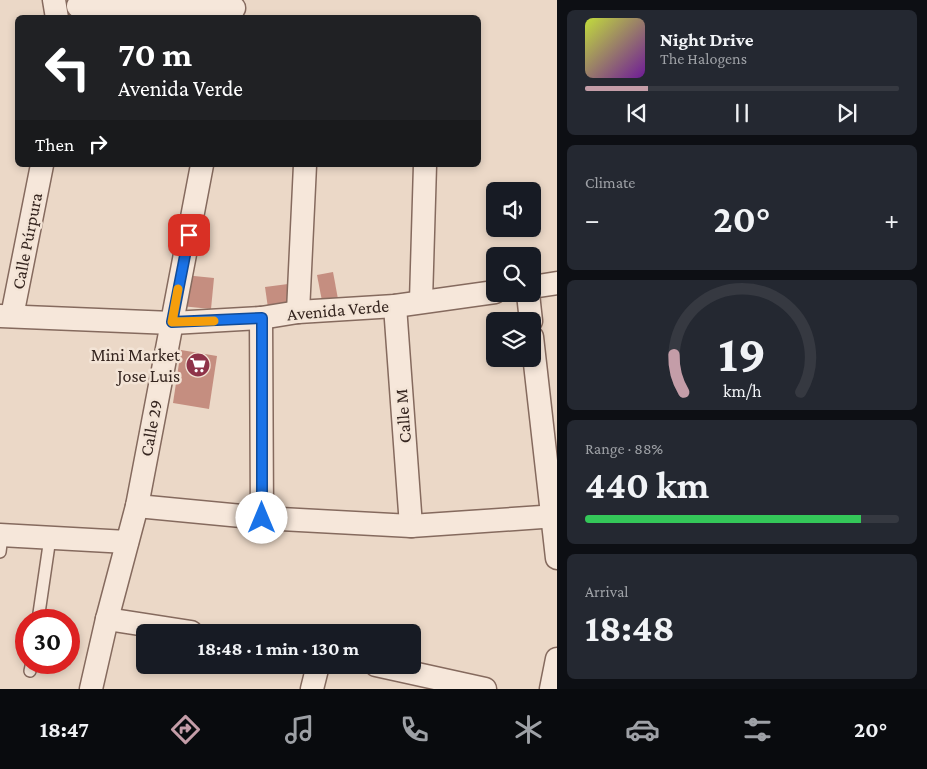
<!DOCTYPE html>
<meta charset="utf-8">
<style>
:root{--surface:#171b24;--page:#242831;--text:#f1f3f6;--muted:#9ea1a6;--line:#363941;--accent:#c49da8}
body{margin:0;font-family:"Crimson Pro",serif;background:var(--page);color:var(--text);height:100vh;display:flex;flex-direction:column;font-size:19px;white-space:nowrap}
*{box-sizing:border-box;margin:0}
p{font-size:16px;color:var(--muted)}
.icon{flex:none;width:28px;height:28px;fill:none;stroke:currentColor;stroke-width:2;stroke-linecap:round;stroke-linejoin:round}
.map{position:relative;flex:1;overflow:hidden}
.side{display:flex;flex-direction:column;gap:10px;padding:10px;background:#0d0f14;width:370px}
.side>*{flex:none}
.guide{position:absolute;left:15px;top:15px;width:466px;height:152px;border-radius:8px;box-shadow:0 2px 8px #0003;background:#202124;color:#fff;overflow:hidden}
.controls{position:absolute;left:486px;top:182px;display:grid;gap:10px}
.controls a{display:grid;place-items:center;width:55px;height:55px;border-radius:8px;background:var(--surface);box-shadow:0 2px 8px #0003;font-size:25px}
.speed{position:absolute;left:15px;top:609px;display:flex;gap:10px;font-size:25px;font-weight:700;text-align:center}
.speed>*{display:grid;place-content:center;width:65px;height:65px;border-radius:50%;background:var(--surface);box-shadow:0 2px 8px #0003;line-height:1}
.speed .limit{border:8px solid #d22;background:#fff;color:#111}
.pin{position:absolute;display:grid;place-items:center;width:42px;height:42px;color:#fff;margin:-21px;border-radius:10px;box-shadow:0 2px 8px #0006}
.me{position:absolute;width:55px;margin:-28px;rotate:0deg;stroke-linejoin:round;filter:drop-shadow(0 0 4px #0008)}
.turn{display:flex;align-items:center;gap:18px;height:105px;padding:0 20px;font-size:22px}
.turn .icon{width:65px;height:65px;stroke-width:2.5}
.turn b{display:block;font-size:35px;line-height:42px}
.then{display:flex;align-items:center;height:48px;padding:0 20px;background:#0003;gap:10px;font-size:19px}
.big{font-size:38px;font-weight:700;line-height:1.1}
.side .widget{flex:1;display:flex;flex-direction:column;justify-content:center;gap:8px;min-width:0;padding:0 18px;border-radius:8px;background:var(--page)}
.side .dial{align-items:center;gap:0}
.dial svg{height:130px;overflow:visible;fill:none;stroke:var(--line);stroke-width:7;stroke-linecap:round;text-anchor:middle}
.dial text{fill:var(--text);stroke:none}
.song{display:flex;align-items:center;gap:15px}
.cover{width:60px;height:60px;border-radius:8px;background:linear-gradient(135deg,hsl(70 70% 55%),hsl(280 70% 35%))}
.played{height:5px;border-radius:2px;background:linear-gradient(90deg,var(--accent) 20%,var(--line) 20%)}
.keys{display:flex;justify-content:space-around;direction:ltr}
.heat{display:flex;justify-content:space-between;align-items:center;font-size:28px;direction:ltr}
.charge{height:8px;border-radius:4px;background:linear-gradient(90deg,#34c759 88%,var(--line) 0)}
.trip{position:absolute;left:136px;top:624px;width:285px;height:50px;border-radius:8px;background:var(--surface);box-shadow:0 2px 8px #0003;font-weight:700;line-height:50px;text-align:center}
.dock{display:flex;height:80px;justify-content:space-around;align-items:center;background:#090b0e;color:var(--muted)}
.dock .icon{width:35px;height:35px}
.dock .active{color:var(--accent)}
.dock b{font-size:22px;color:var(--text)}
main{display:flex;flex:1;min-height:0}
.map>svg:first-child{display:block}
.building{fill:#c58e80}
.lines{fill:none;stroke-linecap:round;stroke-linejoin:round}
.lane-casing{stroke:#856a5e;stroke-width:14}
.street-casing{stroke:#856a5e;stroke-width:25}
.lane{stroke:#f6e7da;stroke-width:11}
.street{stroke:#f6e7da;stroke-width:22}
.route-casing{stroke:#114b97;stroke-width:12}
.route{stroke:#1a73e8;stroke-width:9}
.slow{stroke:#f59e0b;stroke-width:9}
.labels{text-anchor:middle;dominant-baseline:central;stroke-width:5;stroke-linejoin:round;paint-order:stroke}
.street-label{font-size:18px;fill:#362620;stroke:#f3e4d6}
.poi-label{font-size:18px;fill:#362620;stroke:#f3e4d6;text-anchor:end}
</style>
<main>
<div class="map">
<svg width="557" height="689" viewBox="0 0 557 689">
<rect width="100%" height="100%" fill="#ebd8c7"/>
<g class="building">
<path d="M333 272 338 299 322 301 317 275Z"/>
<path d="M184 275 214 278 211 309 181 306Z"/>
<path d="M288 284 290 305 268 308 265 287Z"/>
<path d="M181 350 217 356 209 409 173 403Z"/>
</g>
<g class="lines">
<defs>
<g id="lane">
<path d="M0 552 2 536"/>
<path d="M38 620 50 538"/>
<path d="M30 671 32 662"/>
</g>
<g id="street">
<path d="M54 0 57 18"/>
<path d="M78 6 234 8"/>
<path d="M532 287 557 283"/>
<path d="M528 294 531 321"/>
<path d="M421 301 425 165"/>
<path d="M395 306 411 526"/>
<path d="M298 312 305 165"/>
<path d="M0 316 172 323 261 318 298 312 395 306 495 292"/>
<path d="M12 316 42 165"/>
<path d="M261 318 262 518"/>
<path d="M532 337 557 558"/>
<path d="M137 506 262 518 411 526 557 516"/>
<path d="M0 535 127 542"/>
<path d="M107 619 191 632"/>
<path d="M376 665 485 689"/>
<path d="M91 689 107 619 137 506 202 165"/>
<path d="M312 689 318 665"/>
<path d="M551 689 557 659"/>
</g>
</defs>
<use href="#lane" class="lane-casing"/>
<use href="#street" class="street-casing"/>
<use href="#lane" class="lane"/>
<use href="#street" class="street"/>
</g>
<g class="lines">
<defs>
<path id="route" d="M189 235 172 322 262 318V518"/>
</defs>
<use href="#route" class="route-casing"/>
<use href="#route" class="route"/>
<path class="slow" d="M178 289 172 322 214 321"/>
</g>
<defs>
<symbol id="supermarket-disc" viewBox="-11 -11 22 22"><circle r="9.5" fill="#8e3349" stroke="#f3e4d6"/><path d="M-6-5.5h2.5l.6 2H6L4.5 2H-2.5L-4.4-4H-6ZM-1.5 3.2a1.3 1.3 0 1 0 .1 0ZM3 3.2a1.3 1.3 0 1 0 .1 0Z" fill="#fff"/></symbol>
</defs>
<g fill-rule="evenodd">
<use href="#supermarket-disc" x="184" y="351" width="28" height="28"/>
</g>
<g class="labels">
<g class="street-label">
<text transform="translate(27 241) rotate(-79)">Calle Púrpura</text>
<text transform="translate(338 310) rotate(-5)">Avenida Verde</text>
<text transform="translate(403 416) rotate(-94)">Calle M</text>
<text transform="translate(151 428) rotate(-79)">Calle 29</text>
</g>
<g class="poi-label">
<text x="180" y="355">Mini Market<tspan x="180" dy="21">Jose Luis</tspan></text>
</g>
</g>
</svg>
<div class="controls">
<a><svg class="icon" aria-label="sound" viewBox="0 0 24 24"><path d="M4 9h4l5-4v14l-5-4H4zM17 9q2 3 0 6"/></svg></a>
<a><svg class="icon" aria-label="search" viewBox="0 0 24 24"><circle cx="10" cy="10" r="6"/><path d="M15 15l6 6"/></svg></a>
<a><svg class="icon" aria-label="layers" viewBox="0 0 24 24"><path d="M12 4l9 5-9 5-9-5zM3 14l9 5 9-5"/></svg></a>
</div>
<div class="speed"><div class="limit">30</div></div>
<div class="pin" style="left:189px;top:235px;background:#d93025"><svg class="icon" aria-label="arrive" viewBox="0 0 24 24"><path d="M6 21V4h12l-3 4 3 4H6"/></svg></div>
<svg class="me" style="left:262px;top:518px" viewBox="-20 -20 40 40"><circle r="19" fill="#fff"/><path d="M0-13L10 11 0 6-10 11z" fill="#1a73e8"/></svg>
<div class="trip">18:48 · 1 min · 130 m</div>
<div class="guide">
<div class="turn"><svg class="icon" aria-label="left" viewBox="0 0 24 24"><path d="M17 20v-9H6M10 6l-5 5 5 5"/></svg><div><b>70 m</b>Avenida Verde</div></div>
<div class="then">Then<svg class="icon" aria-label="right" viewBox="0 0 24 24"><path d="M7 20v-9h11M14 6l5 5-5 5"/></svg></div>
</div>
</div>
<section class="side">
<div class="widget">
<div class="song"><i class="cover"></i><div><b>Night Drive</b><p>The Halogens</p></div></div>
<div class="played"></div>
<div class="keys"><svg class="icon" aria-label="previous" viewBox="0 0 24 24"><path d="M18 5L8 12l10 7zM5 5v14"/></svg><svg class="icon" aria-label="pause" viewBox="0 0 24 24"><path d="M8 5v14M16 5v14"/></svg><svg class="icon" aria-label="next" viewBox="0 0 24 24"><path d="M6 5l10 7-10 7zM19 5v14"/></svg></div>
</div>
<div class="widget"><p>Climate</p>
<div class="heat"><a>−</a><b class="big">20°</b><a>+</a></div>
</div>
<div class="widget dial"><svg viewBox="0 0 100 80">
<path d="M14 69A42 42 0 1 1 86 69"/>
<path d="M14 69A42 42 0 0 1 8 46" stroke="#c49da8"/>
<text x="50" y="56" font-size="32" font-weight="700">19</text>
<text x="50" y="72" font-size="11">km/h</text>
</svg></div>
<div class="widget"><p>Range · 88%</p><b class="big">440 km</b><div class="charge"></div></div>
<div class="widget"><p>Arrival</p><b class="big">18:48</b></div>
</section>
</main>
<nav class="dock">
<b>18:47</b>
<svg class="icon active" aria-label="directions" viewBox="0 0 24 24"><path d="M12 3l9 9-9 9-9-9zM9 14v-3h6M13 9l2 2-2 2"/></svg>
<svg class="icon" aria-label="music" viewBox="0 0 24 24"><path d="M9 18V5l10-2v13"/><circle cx="6" cy="18" r="3"/><circle cx="16" cy="16" r="3"/></svg>
<svg class="icon" aria-label="phone" viewBox="0 0 24 24"><path d="M5 4h4l2 5-3 2q2 4 5 5l2-3 5 2v4C11 20 4 13 5 4z"/></svg>
<svg class="icon" aria-label="climate" viewBox="0 0 24 24"><path d="M12 3v18M4 7l16 10M4 17L20 7"/></svg>
<svg class="icon" aria-label="car" viewBox="0 0 24 24"><path d="M5 17H2v-5l4-1 3-4h7l3 4 3 1v5h-3M9 17h6M6 11h13"/><circle cx="7" cy="17" r="2"/><circle cx="17" cy="17" r="2"/></svg>
<svg class="icon" aria-label="filters" viewBox="0 0 24 24"><path d="M4 7h16M4 17h16"/><circle cx="9" cy="7" r="2"/><circle cx="15" cy="17" r="2"/></svg>
<b>20°</b>
</nav>
